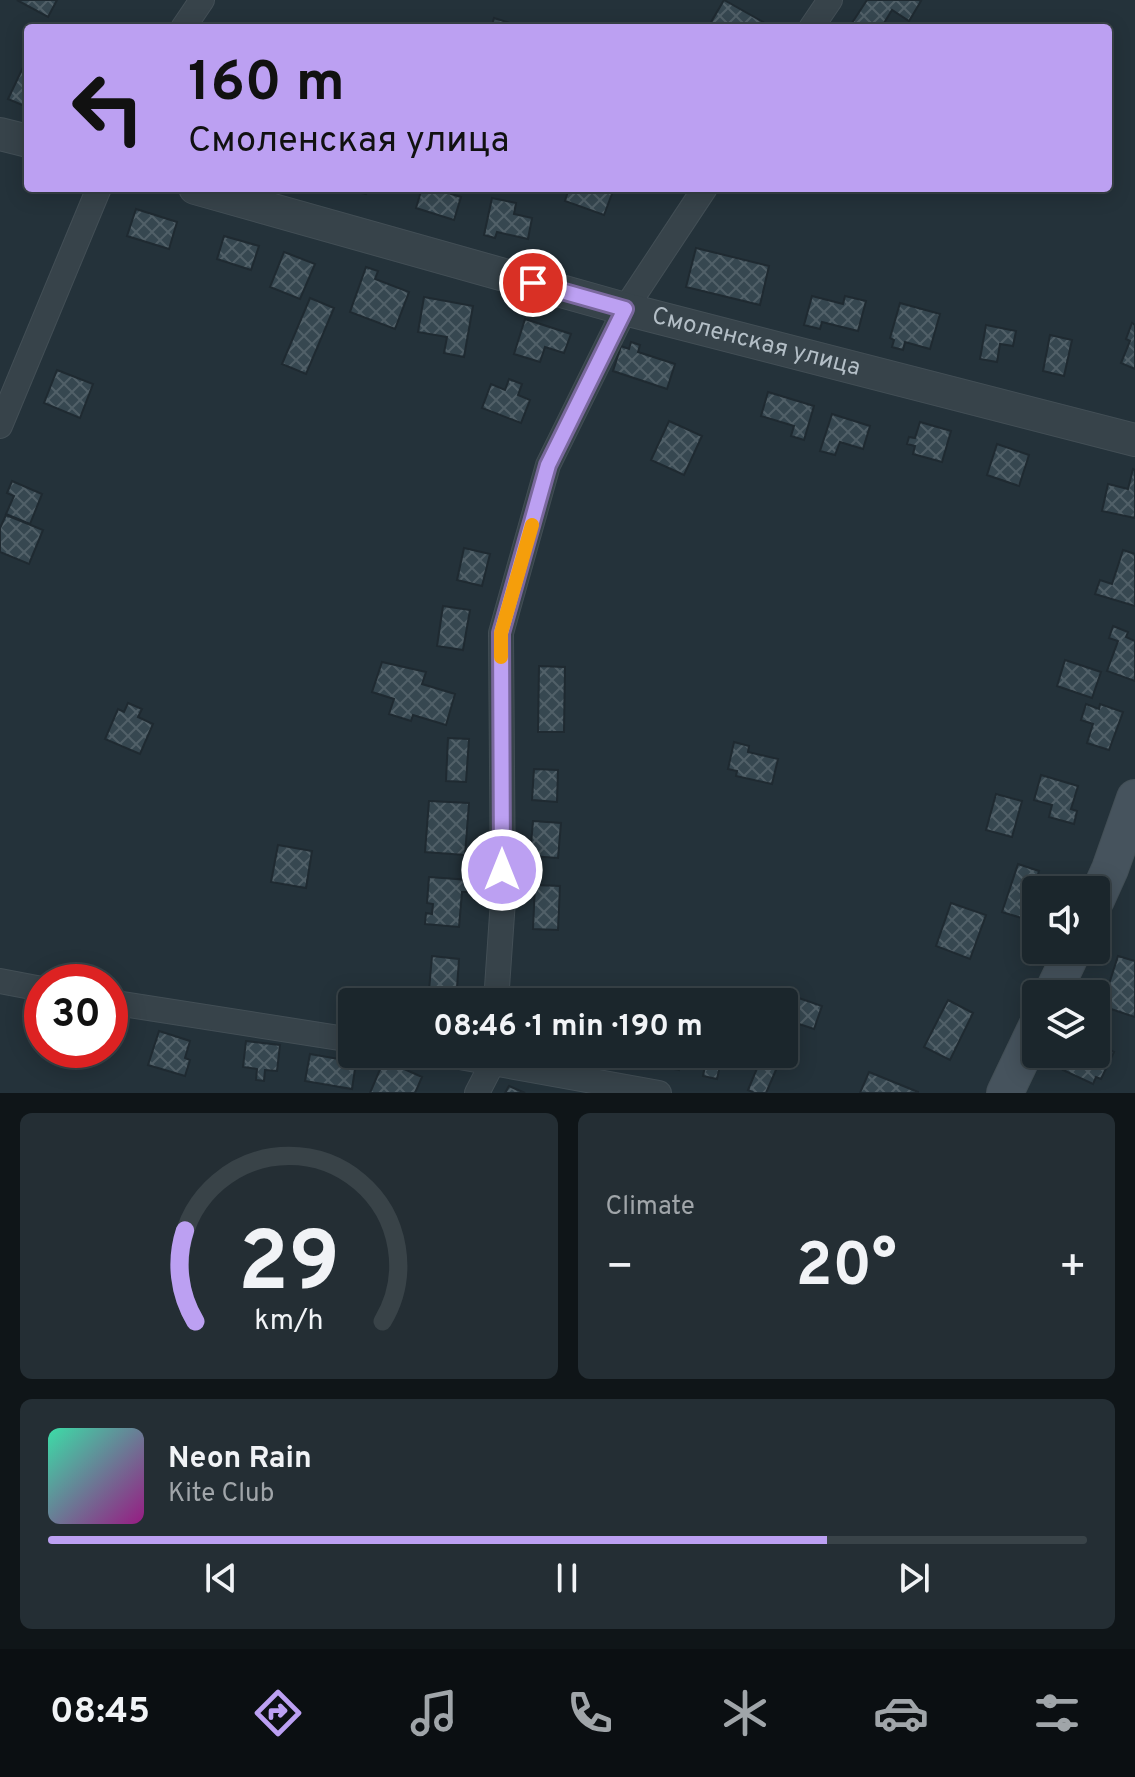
<!DOCTYPE html>
<meta charset="utf-8">
<style>
:root{--surface:#1b262c;--page:#242e34;--text:#f1f3f6;--muted:#a0a5a9;--line:#394348;--accent:#bca0f2}
body{margin:0;font-family:Overpass,sans-serif;background:var(--page);color:var(--text);height:100vh;display:flex;flex-direction:column;font-size:30px;white-space:nowrap}
*{box-sizing:border-box;margin:0}
p{font-size:26px;color:var(--muted)}
.icon{flex:none;width:44px;height:44px;fill:none;stroke:currentColor;stroke-width:2;stroke-linecap:round;stroke-linejoin:round}
.map{position:relative;height:1093px;overflow:hidden}
.panel{display:flex;flex-direction:column;gap:20px;padding:20px;background:#0f1518;flex:1}
.panel>*{flex:none}
.hud{position:absolute;left:24px;top:24px;width:1088px;height:168px;border-radius:8px;box-shadow:0 4px 20px #0003,0 0 0 2px var(--line);background:#bca0f2;color:#111;overflow:hidden}
.buttons{position:absolute;left:1022px;top:876px;display:grid;gap:16px}
.buttons a{display:grid;place-items:center;width:88px;height:88px;border-radius:8px;background:var(--surface);box-shadow:0 4px 20px #0003,0 0 0 2px var(--line);font-size:40px}
.speed{position:absolute;left:24px;top:964px;display:flex;gap:16px;font-size:40px;font-weight:700;text-align:center}
.speed>*{display:grid;place-content:center;width:104px;height:104px;border-radius:50%;background:var(--surface);box-shadow:0 4px 20px #0003,0 0 0 2px var(--line);line-height:1}
.speed .limit{border:12px solid #d22;background:#fff;color:#111}
.pin{position:absolute;display:grid;place-items:center;width:68px;height:68px;color:#fff;margin:-34px;border:4px solid #fff;border-radius:50%;box-shadow:0 2px 8px #0007}
.me{position:absolute;width:88px;margin:-44px;rotate:0deg;stroke-linejoin:round;filter:drop-shadow(0 0 6px #0008)}
.turn{display:flex;align-items:center;gap:28px;height:168px;padding:0 32px;font-size:36px}
.turn .icon{width:104px;height:104px;stroke-width:2.5}
.turn b{display:block;font-size:56px;line-height:68px}
.big{font-size:60px;font-weight:700;line-height:1.1}
.panel .tile{flex:1;display:flex;flex-direction:column;justify-content:center;gap:12px;min-width:0;padding:0 28px;border-radius:12px;background:var(--page)}
.panel .dial{align-items:center;gap:0}
.dial svg{height:208px;overflow:visible;fill:none;stroke:var(--line);stroke-width:7;stroke-linecap:round;text-anchor:middle}
.dial text{fill:var(--text);stroke:none}
.song{display:flex;align-items:center;gap:24px}
.cover{width:96px;height:96px;border-radius:12px;background:linear-gradient(135deg,hsl(160 70% 55%),hsl(310 70% 35%))}
.played{height:8px;border-radius:4px;background:linear-gradient(90deg,var(--accent) 75%,var(--line) 75%)}
.keys{display:flex;justify-content:space-around;direction:ltr}
.heat{display:flex;justify-content:space-between;align-items:center;font-size:44px;direction:ltr}
.panel .tiles{flex:1;display:grid;gap:20px;grid-template-columns:1fr 1fr}
.tile:last-child{grid-column:span 2}
.trip{position:absolute;left:338px;top:988px;width:460px;height:80px;border-radius:8px;background:var(--surface);box-shadow:0 4px 20px #0003,0 0 0 2px var(--line);font-weight:700;line-height:80px;text-align:center}
.tab-bar{display:flex;height:128px;justify-content:space-around;align-items:center;background:#0b0f12;color:var(--muted)}
.tab-bar .icon{width:56px;height:56px}
.tab-bar .on{color:var(--accent)}
.tab-bar b{font-size:36px;color:var(--text)}
.map>svg:first-child{display:block}
.building{fill:url(#building-cross-hatch);stroke:#1f2a31;stroke-width:2}
.lines{fill:none;stroke-linecap:round;stroke-linejoin:round}
.minor-casing{stroke:#434f56;stroke-width:26}
.tertiary-casing{stroke:#434f56;stroke-width:34}
.secondary-casing{stroke:#434f56;stroke-width:38}
.minor{stroke:#37434a;stroke-width:24}
.tertiary{stroke:#37434a;stroke-width:32}
.secondary{stroke:#46535d;stroke-width:36}
.route-casing{stroke:#7a689d;stroke-width:20}
.route{stroke:#bca0f2;stroke-width:14}
.slow{stroke:#f59e0b;stroke-width:14}
.labels{text-anchor:middle;dominant-baseline:central;stroke-width:8;stroke-linejoin:round;paint-order:stroke}
.street-label{font-size:24px;fill:#b3bec6;stroke:#1d282f}
</style>
<div class="map">
<svg width="1135" height="1093" viewBox="0 0 1135 1093">
<defs>
<pattern id="building-cross-hatch" width="8" height="8" patternUnits="userSpaceOnUse" patternTransform="scale(2)"><rect width="8" height="8" fill="#364750"/><path d="M0 0l8 8M0 8l8-8" fill="none" stroke="#516068"/></pattern>
</defs>
<rect width="100%" height="100%" fill="#24323a"/>
<g class="building">
<path d="M17 0H57L48 17Z"/>
<path d="M724 0 763 22 759 28H717L710 24Z"/>
<path d="M867 0H919L921 1 909 21 892 10 881 28H853L850 26Z"/>
<path d="M494 18 516 25 515 28H491Z"/>
<path d="M28 57V105L27 107 8 99Z"/>
<path d="M341 188H368L366 194Z"/>
<path d="M422 188H432L461 197 454 220 416 208Z"/>
<path d="M569 188H606L613 191 604 215 565 201Z"/>
<path d="M492 198 516 203 514 214 532 218 528 239 497 232 495 238 484 235Z"/>
<path d="M136 209 177 222 169 249 127 236Z"/>
<path d="M224 236 259 246 251 270 217 259Z"/>
<path d="M696 248 769 266 760 305 686 287Z"/>
<path d="M284 252 315 264 300 299 270 287Z"/>
<path d="M366 267 378 271 375 279 409 292 395 329 350 312Z"/>
<path d="M812 296 843 304 845 296 866 301 858 331 822 322 820 329 804 325Z"/>
<path d="M424 297 473 306 464 357 444 353 447 337 418 332Z"/>
<path d="M310 298 334 308 306 374 282 364Z"/>
<path d="M900 303 940 314 930 349 905 342 903 350 892 347 894 340 890 338Z"/>
<path d="M525 319 571 334 564 353 545 347 540 362 514 354Z"/>
<path d="M1132 323 1135 325V369L1121 363 1130 341 1126 339Z"/>
<path d="M986 325 1016 331 1013 346 1000 344 997 362 980 359Z"/>
<path d="M1050 335 1072 340 1064 376 1043 371Z"/>
<path d="M631 342 640 345 638 352 675 364 667 389 613 371 621 346 629 349Z"/>
<path d="M57 370 93 384 80 418 44 403Z"/>
<path d="M509 379 522 384 518 395 530 400 521 423 482 408 491 384 505 390Z"/>
<path d="M768 392 814 406 804 440 791 436 794 426 761 416Z"/>
<path d="M832 414 870 426 863 449 840 442 835 455 820 451Z"/>
<path d="M669 421 702 436 684 475 651 460Z"/>
<path d="M920 422 951 431 942 462 913 454 915 446 907 444 909 437 915 438Z"/>
<path d="M997 444 1029 455 1019 486 987 475Z"/>
<path d="M1133 469 1135 470V518L1102 511 1108 484 1128 489Z"/>
<path d="M12 481 42 494 30 524 6 514 14 496 7 493Z"/>
<path d="M6 515 43 530 29 564 0 552V528Z"/>
<path d="M464 548 490 554 482 586 457 580Z"/>
<path d="M1123 550 1135 554V606L1095 594 1100 580 1112 584Z"/>
<path d="M443 606 470 610 463 650 437 646Z"/>
<path d="M1113 626 1128 632 1126 637 1135 641V681L1107 671 1118 641 1109 638Z"/>
<path d="M1065 660 1101 672 1092 698 1057 686Z"/>
<path d="M382 662 426 672 422 684 455 694 446 725 413 715 411 721 389 714 394 699 372 692Z"/>
<path d="M539 666 565 667 564 732H538Z"/>
<path d="M128 703 142 709 138 717 153 724 140 754 105 739 118 709 124 712Z"/>
<path d="M1086 704 1099 709 1100 704 1123 712 1109 750 1087 743 1093 724 1081 720Z"/>
<path d="M448 738 469 739 466 782 446 781Z"/>
<path d="M734 742 749 746 748 752 778 759 772 784 736 776 737 771 728 769Z"/>
<path d="M534 769 558 770 557 802 532 800Z"/>
<path d="M1041 775 1078 786 1071 809 1077 811 1074 824 1049 817 1052 805 1034 800Z"/>
<path d="M996 794 1022 801 1012 837 986 830Z"/>
<path d="M429 801 469 803 465 855 425 852Z"/>
<path d="M533 821 561 823 558 858 530 856Z"/>
<path d="M278 845 312 851 306 888 271 882Z"/>
<path d="M1018 864 1039 871 1025 919 1002 912Z"/>
<path d="M429 877 469 880 468 892H462L459 927 425 924 426 913 432 914 433 904 427 903Z"/>
<path d="M535 885 560 886 558 930 533 929Z"/>
<path d="M951 903 986 915 970 959 936 946Z"/>
<path d="M432 956 459 959 456 1002H428Z"/>
<path d="M1118 956 1135 961V1017L1102 1006Z"/>
<path d="M535 995 571 1001V1002H534Z"/>
<path d="M790 995 822 1006 814 1029 784 1019Z"/>
<path d="M948 1000 973 1013 950 1060 924 1047Z"/>
<path d="M38 1003 42 1004V1043L31 1041 32 1036 27 1035 29 1020 35 1021Z"/>
<path d="M159 1031 190 1041 185 1058 190 1060 185 1076 148 1065Z"/>
<path d="M246 1041 280 1045 277 1071 265 1070 264 1081 256 1080 257 1069 243 1067Z"/>
<path d="M1096 1043 1114 1052 1101 1079 1096 1077 1093 1084 1063 1070 1071 1054H1096Z"/>
<path d="M310 1054 356 1062 352 1089 305 1081Z"/>
<path d="M664 1054H736L734 1064 721 1061 717 1079 703 1076 706 1061 682 1056 679 1070 661 1066Z"/>
<path d="M763 1054 782 1056 766 1093H754L748 1090Z"/>
<path d="M384 1060 422 1077 415 1093H370Z"/>
<path d="M869 1072 918 1092V1093H860Z"/>
<path d="M509 1086 525 1093H505Z"/>
</g>
<g class="lines">
<defs>
<g id="minor">
<path d="M183 28 202 0"/>
<path d="M811 28 830 0"/>
<path d="M0 426 99 188"/>
<path d="M0 981 42 989"/>
<path d="M110 1002 352 1040"/>
<path d="M496 1002 503 900 501 633 548 465 625 309 705 188"/>
<path d="M443 1054 659 1093"/>
<path d="M477 1093 493 1062V1054"/>
</g>
<g id="tertiary">
<path d="M0 134 28 141"/>
<path id="s1" d="M195 188 625 309 1135 440"/>
</g>
<g id="secondary">
<path d="M1096 900 1110 869 1135 798"/>
<path d="M1052 994 1073 950"/>
<path d="M1005 1093 1036 1028"/>
</g>
</defs>
<use href="#minor" class="minor-casing"/>
<use href="#tertiary" class="tertiary-casing"/>
<use href="#secondary" class="secondary-casing"/>
<use href="#minor" class="minor"/>
<use href="#tertiary" class="tertiary"/>
<use href="#secondary" class="secondary"/>
</g>
<g class="lines">
<defs>
<path id="route" d="M502 870 501 633 548 465 625 309 533 283"/>
</defs>
<use href="#route" class="route-casing"/>
<use href="#route" class="route"/>
<path class="slow" d="M501 657V633L532 525"/>
</g>
<g class="labels">
<g class="street-label">
<text stroke="none"><textPath href="#s1" startOffset="582">Смоленская улица</textPath></text>
</g>
</g>
</svg>
<div class="buttons">
<a><svg class="icon" aria-label="sound" viewBox="0 0 24 24"><path d="M4 9h4l5-4v14l-5-4H4zM17 9q2 3 0 6"/></svg></a>
<a><svg class="icon" aria-label="layers" viewBox="0 0 24 24"><path d="M12 4l9 5-9 5-9-5zM3 14l9 5 9-5"/></svg></a>
</div>
<div class="speed"><div class="limit">30</div></div>
<div class="pin" style="left:533px;top:283px;background:#d93025"><svg class="icon" aria-label="arrive" viewBox="0 0 24 24"><path d="M6 21V4h12l-3 4 3 4H6"/></svg></div>
<svg class="me" style="left:502px;top:870px" viewBox="-20 -20 40 40"><circle r="17" fill="#bca0f2" stroke="#fff" stroke-width="3"/><path d="M0-11L8 9 0 5-8 9z" fill="#fff"/></svg>
<div class="trip">08:46 · 1 min · 190 m</div>
<div class="hud">
<div class="turn"><svg class="icon" aria-label="left" viewBox="0 0 24 24"><path d="M17 20v-9H6M10 6l-5 5 5 5"/></svg><div><b>160 m</b>Смоленская улица</div></div>
</div>
</div>
<section class="panel">
<div class="tiles">
<div class="tile dial"><svg viewBox="0 0 100 80">
<path d="M14 69A42 42 0 1 1 86 69"/>
<path d="M14 69A42 42 0 0 1 10 34" stroke="#bca0f2"/>
<text x="50" y="56" font-size="32" font-weight="700">29</text>
<text x="50" y="72" font-size="11">km/h</text>
</svg></div>
<div class="tile"><p>Climate</p>
<div class="heat"><a>−</a><b class="big">20°</b><a>+</a></div>
</div>
<div class="tile">
<div class="song"><i class="cover"></i><div><b>Neon Rain</b><p>Kite Club</p></div></div>
<div class="played"></div>
<div class="keys"><svg class="icon" aria-label="previous" viewBox="0 0 24 24"><path d="M18 5L8 12l10 7zM5 5v14"/></svg><svg class="icon" aria-label="pause" viewBox="0 0 24 24"><path d="M8 5v14M16 5v14"/></svg><svg class="icon" aria-label="next" viewBox="0 0 24 24"><path d="M6 5l10 7-10 7zM19 5v14"/></svg></div>
</div>
</div>
</section>
<nav class="tab-bar">
<b>08:45</b>
<svg class="icon on" aria-label="directions" viewBox="0 0 24 24"><path d="M12 3l9 9-9 9-9-9zM9 14v-3h6M13 9l2 2-2 2"/></svg>
<svg class="icon" aria-label="music" viewBox="0 0 24 24"><path d="M9 18V5l10-2v13"/><circle cx="6" cy="18" r="3"/><circle cx="16" cy="16" r="3"/></svg>
<svg class="icon" aria-label="phone" viewBox="0 0 24 24"><path d="M5 4h4l2 5-3 2q2 4 5 5l2-3 5 2v4C11 20 4 13 5 4z"/></svg>
<svg class="icon" aria-label="climate" viewBox="0 0 24 24"><path d="M12 3v18M4 7l16 10M4 17L20 7"/></svg>
<svg class="icon" aria-label="car" viewBox="0 0 24 24"><path d="M5 17H2v-5l4-1 3-4h7l3 4 3 1v5h-3M9 17h6M6 11h13"/><circle cx="7" cy="17" r="2"/><circle cx="17" cy="17" r="2"/></svg>
<svg class="icon" aria-label="filters" viewBox="0 0 24 24"><path d="M4 7h16M4 17h16"/><circle cx="9" cy="7" r="2"/><circle cx="15" cy="17" r="2"/></svg>
</nav>
